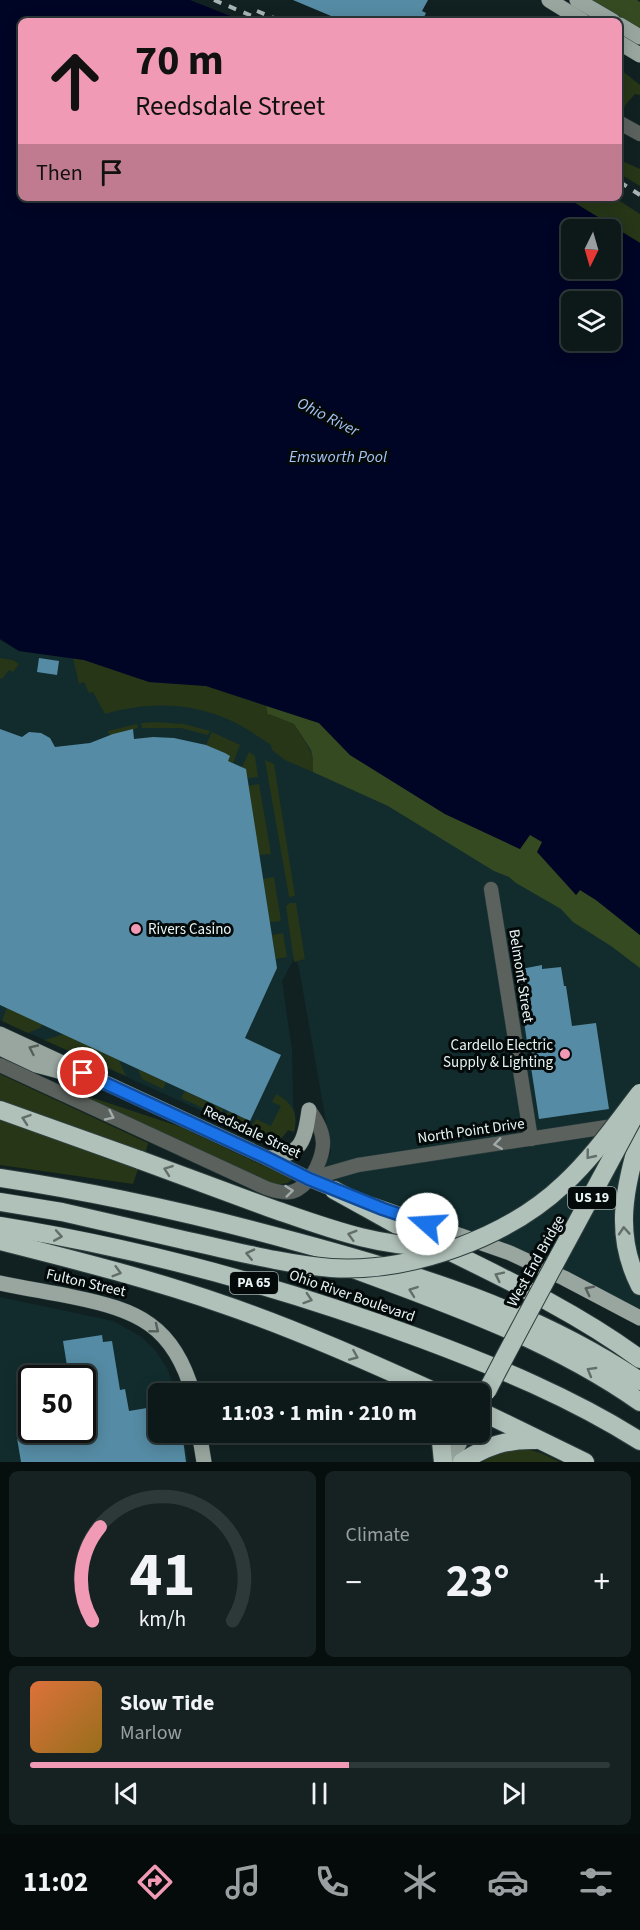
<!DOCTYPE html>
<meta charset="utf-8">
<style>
:root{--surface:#0d1919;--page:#162222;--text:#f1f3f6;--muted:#9aa0a2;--line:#2d3838;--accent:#f09ab5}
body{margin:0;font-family:"Source Sans 3",sans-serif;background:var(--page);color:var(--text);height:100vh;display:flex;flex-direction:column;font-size:22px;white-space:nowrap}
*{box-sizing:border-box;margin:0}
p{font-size:20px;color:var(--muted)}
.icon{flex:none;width:33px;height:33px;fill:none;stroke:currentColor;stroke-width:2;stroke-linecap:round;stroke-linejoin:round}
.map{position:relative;height:1462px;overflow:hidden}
.side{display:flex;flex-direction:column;gap:9px;padding:9px;background:#070e0e;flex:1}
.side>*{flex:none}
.top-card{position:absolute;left:18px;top:18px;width:604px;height:183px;border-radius:9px;box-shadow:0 3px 15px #0003,0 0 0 2px var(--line);background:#f09ab5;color:#111;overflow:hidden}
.needle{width:39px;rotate:185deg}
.fabs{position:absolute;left:561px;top:219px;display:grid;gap:12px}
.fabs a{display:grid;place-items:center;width:60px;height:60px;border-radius:9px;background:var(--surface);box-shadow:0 3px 15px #0003,0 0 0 2px var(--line);font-size:30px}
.speed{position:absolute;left:18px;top:1365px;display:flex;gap:12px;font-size:30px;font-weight:700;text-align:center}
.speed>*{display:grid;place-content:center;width:78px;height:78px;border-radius:50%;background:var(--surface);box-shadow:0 3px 15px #0003,0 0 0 2px var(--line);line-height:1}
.speed .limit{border:3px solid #111;border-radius:9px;background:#fff;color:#111}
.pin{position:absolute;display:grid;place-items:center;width:51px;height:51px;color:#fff;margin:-26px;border:3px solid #fff;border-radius:50%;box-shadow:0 2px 6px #0007}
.me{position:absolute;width:66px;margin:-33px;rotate:289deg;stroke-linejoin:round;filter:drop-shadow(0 0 4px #0008)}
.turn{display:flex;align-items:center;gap:21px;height:126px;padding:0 18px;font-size:27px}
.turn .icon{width:78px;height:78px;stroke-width:2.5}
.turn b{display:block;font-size:42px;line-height:51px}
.then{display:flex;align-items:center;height:57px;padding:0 18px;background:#0003;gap:12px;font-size:22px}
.big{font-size:45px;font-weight:700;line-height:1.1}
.side .card{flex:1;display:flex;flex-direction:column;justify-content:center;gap:9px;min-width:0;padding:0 21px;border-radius:9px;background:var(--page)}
.side .dial{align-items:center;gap:0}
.dial svg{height:156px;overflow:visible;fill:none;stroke:var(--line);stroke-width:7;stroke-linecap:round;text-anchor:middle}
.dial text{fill:var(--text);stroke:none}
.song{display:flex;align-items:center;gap:18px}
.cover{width:72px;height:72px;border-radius:9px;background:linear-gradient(135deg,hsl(20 70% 55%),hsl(40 70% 35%))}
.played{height:6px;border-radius:3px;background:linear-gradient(90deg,var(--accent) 55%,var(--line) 55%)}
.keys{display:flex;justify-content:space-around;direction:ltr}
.heat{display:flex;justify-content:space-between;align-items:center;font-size:33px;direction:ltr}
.side .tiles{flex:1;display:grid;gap:9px;grid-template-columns:1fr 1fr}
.card:last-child{grid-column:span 2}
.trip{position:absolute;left:148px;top:1383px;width:342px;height:60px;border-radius:9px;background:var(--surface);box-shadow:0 3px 15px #0003,0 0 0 2px var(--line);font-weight:700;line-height:60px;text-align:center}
.tabs{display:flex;height:96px;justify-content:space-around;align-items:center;background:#050a0a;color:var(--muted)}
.tabs .icon{width:42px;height:42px}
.tabs .current{color:var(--accent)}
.tabs b{font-size:27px;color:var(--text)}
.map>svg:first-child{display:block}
.built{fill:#122c2d;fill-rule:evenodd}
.green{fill:#263617}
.forest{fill:#354a21}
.water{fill:#000525;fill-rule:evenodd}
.building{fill:#558ba4}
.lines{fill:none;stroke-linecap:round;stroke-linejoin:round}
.minor-casing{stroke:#2f3f3f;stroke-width:15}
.major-casing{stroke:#2f3f3f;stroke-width:16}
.highway-casing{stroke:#2f3f3f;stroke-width:20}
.minor{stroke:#5b625e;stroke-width:14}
.major{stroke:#98a69f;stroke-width:15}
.highway{stroke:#b0c1b9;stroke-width:18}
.rail{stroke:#a9b5b5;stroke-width:4;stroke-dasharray:8 8;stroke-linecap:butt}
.highway-bridge-casing{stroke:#2f3f3f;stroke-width:20;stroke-linecap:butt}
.highway-bridge{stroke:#b0c1b9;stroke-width:18}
.oneway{stroke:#555f5c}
.oneway2{stroke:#a2aba9}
.oneway3{stroke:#636e6a}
.route-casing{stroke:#114b97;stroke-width:15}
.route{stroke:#1a73e8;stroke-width:10}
.poi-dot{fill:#f09ab5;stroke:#04090a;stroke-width:2}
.labels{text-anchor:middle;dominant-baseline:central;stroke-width:6;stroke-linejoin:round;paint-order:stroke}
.shield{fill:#04090a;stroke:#a4aeae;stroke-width:1.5}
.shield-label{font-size:14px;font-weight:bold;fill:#e9f4f4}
.poi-label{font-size:15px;fill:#e9f4f4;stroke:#04090a;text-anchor:start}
.street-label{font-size:15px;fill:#e9f4f4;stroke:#04090a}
.water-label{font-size:16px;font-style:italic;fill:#a8c5f8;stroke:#04090a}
</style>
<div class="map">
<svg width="640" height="1462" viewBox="0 0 640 1462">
<rect width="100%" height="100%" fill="#112121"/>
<g class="built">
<path d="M0 640 19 651 84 660 206 686 319 723 350 755 445 814 537 852 640 935V1318L593 1292 334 1190 322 1171 331 1152 330 1144 299 968 295 957 282 981 292 1051 293 1106 295 1112V1128L294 1132 288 1130 282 1138 274 1142 260 1141 249 1132 0 1020Z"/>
<path d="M0 1297 113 1321 140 1336 155 1350 167 1368 176 1393 159 1394V1432L183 1433 188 1462H0ZM32 1378H82V1430H32Z"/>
</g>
<g class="green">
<path d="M620 69 640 85V95L635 94 626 104 620 116Z"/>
<path d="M620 160 640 169V186L620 174Z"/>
<path d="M567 198H615L640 214V243Z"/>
<path d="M0 658 13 660 19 664 13 672 9 670 2 679 0 678Z"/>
<path d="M73 658 84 660 149 682 206 686 266 706 269 714 294 724 310 750 313 759V772L285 760 272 750 271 745C260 738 248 729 236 723 194 702 149 701 105 714L93 692 89 693 84 682 79 684Z"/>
<path d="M155 722 184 724 210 731 208 735 181 728H142L141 723Z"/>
<path d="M137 724 138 728 110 736 108 731Z"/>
<path d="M212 732 240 745 233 763 225 760V753L206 745Z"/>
<path d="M249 752 255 756 258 777 247 778 242 767Z"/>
<path d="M265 760 274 764 295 896 289 897Z"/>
<path d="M259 784 271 854 259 855 248 786Z"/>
<path d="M274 877 281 921 270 922 263 879Z"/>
<path d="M290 903H296L305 959 294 962 286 906Z"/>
<path d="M283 933 287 957 276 959 272 935Z"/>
<path d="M7 1008 43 1024 40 1028 28 1033 2 1021Z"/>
<path d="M64 1034 119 1060 126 1076 44 1040Z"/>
<path d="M138 1069 166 1082 163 1089 142 1079Z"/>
<path d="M0 1074 148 1143 145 1155 0 1100Z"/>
<path d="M72 1091 181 1127 292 1179 288 1183 276 1185Z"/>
<path d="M185 1091 223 1109 220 1116 181 1098Z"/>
<path d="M276 1094C292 1102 299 1114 294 1132L288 1130C277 1147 262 1144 249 1132L256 1119 271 1126 281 1106 272 1102Z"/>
<path d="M228 1111 250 1121 246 1130 239 1124 225 1118Z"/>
<path d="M0 1120 54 1135 139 1166 133 1184 0 1165Z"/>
<path d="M520 1447 541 1453 560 1462H483L494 1454Z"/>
</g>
<g class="forest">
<path d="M590 0H637L640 2V38Z"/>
<path d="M266 706 319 723 350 755 445 814 520 849 530 834 543 842 576 895 580 890 596 900 640 935V968L611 946 573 922 561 909 516 883 509 877 494 871 388 806 313 772V759L311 750 294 724 269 714 268 715Z"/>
</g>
<path class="water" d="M0 0H190L243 21H21V198H567L640 243V935L596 900 580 890 576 895 537 852 542 842 530 835 520 849 445 814 350 755 319 723 206 686 149 682 84 660 19 651 0 639ZM572 230H610V268H572ZM572 302H610V340H572Z"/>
<g class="building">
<path d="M293 0H428L422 11 426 13 422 21H343Z"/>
<path d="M39 658 59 661 57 675 37 672Z"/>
<path d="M0 729 22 737 29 732 41 733 50 738 55 747 90 743 113 734 133 729 134 739 153 737 174 738 206 745 225 753 230 756 228 761 246 769 277 968 245 1038 281 1055 250 1121 0 1005Z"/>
<path d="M542 965V969L561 967 564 986H566L572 1026 596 1023 609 1109 539 1119 516 970Z"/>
<path d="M102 1335 103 1342 112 1341 120 1390 125 1389 129 1411 159 1406V1432H182L186 1462H21L17 1438 56 1432 55 1430H82V1378H69L63 1341Z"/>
</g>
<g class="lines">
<defs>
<g id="minor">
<path d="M620 123 640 134"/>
<path d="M491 889 531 1139"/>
<path d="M0 1065 266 1188C289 1196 299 1194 313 1174 318 1166 323 1153 323 1143 323 1131 316 1119 309 1110"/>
<path d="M309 1179 358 1165 620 1125"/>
</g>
<g id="major">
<path d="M549 0 583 21"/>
<path d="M577 0 613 21"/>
<path d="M620 25 640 37"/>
<path d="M620 43 640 55"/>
<path d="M0 1034 267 1158 309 1179 345 1194"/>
<path d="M0 1048 36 1065 66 1073"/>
<path d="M267 1158C302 1156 305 1140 309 1110"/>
<path d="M373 1205 510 1253 564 1278 640 1318"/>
<path d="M0 1283C24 1288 48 1292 73 1297 137 1310 174 1325 193 1394"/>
<path d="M199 1432 204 1462"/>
<path d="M450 1462 465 1432"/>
</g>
<g id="highway">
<path d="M0 1110 140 1160"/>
<path d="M640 1135C625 1188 613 1234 640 1286"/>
<path d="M0 1178C100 1193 199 1215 297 1242 416 1274 537 1311 640 1381"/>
<path d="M334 1190C358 1203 382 1217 406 1230 486 1270 568 1306 640 1359"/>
<path d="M0 1202 62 1212 188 1241"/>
<path d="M0 1226C144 1249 285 1288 422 1339 497 1367 572 1398 640 1441"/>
<path d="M0 1241C75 1260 151 1279 225 1305 298 1330 369 1362 440 1394"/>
<path d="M348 1267C448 1304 552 1340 640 1402"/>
<path d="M480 1411 585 1462"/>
<path d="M440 1432 443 1462"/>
<path d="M462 1462C486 1446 507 1439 536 1440"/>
</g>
</defs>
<use href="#minor" class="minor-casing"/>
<use href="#major" class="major-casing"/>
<use href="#highway" class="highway-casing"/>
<use href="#minor" class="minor"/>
<use href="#major" class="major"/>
<use href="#highway" class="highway"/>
<g class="rail">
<path d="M214 0 264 21"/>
<path d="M257 11 281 21"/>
<path d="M620 182 640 195"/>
</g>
<defs>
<g id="highway-bridge">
<path d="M140 1160C183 1176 227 1192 270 1208 325 1227 381 1249 440 1246"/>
<path d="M188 1241C235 1251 283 1264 331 1268 410 1273 507 1238 564 1184 593 1157 616 1124 640 1093"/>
<path d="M487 1391C536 1296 589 1202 639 1107"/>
</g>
</defs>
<use href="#highway-bridge" class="highway-bridge-casing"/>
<use href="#highway-bridge" class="highway-bridge"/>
</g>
<defs><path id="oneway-chevron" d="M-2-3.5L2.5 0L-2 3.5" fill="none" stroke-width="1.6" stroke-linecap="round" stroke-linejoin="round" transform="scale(1.5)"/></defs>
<g class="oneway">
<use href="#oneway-chevron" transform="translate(33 1049) rotate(-155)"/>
<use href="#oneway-chevron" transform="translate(589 1290) rotate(-153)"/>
<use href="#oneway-chevron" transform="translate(155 1329) rotate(39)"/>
</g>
<g class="oneway2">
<use href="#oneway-chevron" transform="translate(110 1116) rotate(25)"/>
<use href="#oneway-chevron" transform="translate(498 1144) rotate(172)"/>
<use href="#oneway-chevron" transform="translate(289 1191) rotate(-6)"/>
</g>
<g class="oneway3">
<use href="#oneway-chevron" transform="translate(26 1119) rotate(-161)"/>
<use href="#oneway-chevron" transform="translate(590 1155) rotate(129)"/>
<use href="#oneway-chevron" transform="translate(168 1170) rotate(-160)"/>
<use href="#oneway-chevron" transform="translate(624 1231) rotate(-94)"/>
<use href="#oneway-chevron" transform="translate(352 1235) rotate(-164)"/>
<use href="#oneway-chevron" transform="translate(58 1236) rotate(10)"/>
<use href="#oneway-chevron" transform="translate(250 1254) rotate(-167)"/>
<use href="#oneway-chevron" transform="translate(117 1272) rotate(16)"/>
<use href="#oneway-chevron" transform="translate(499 1276) rotate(-154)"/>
<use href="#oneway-chevron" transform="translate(413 1291) rotate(-160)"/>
<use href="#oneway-chevron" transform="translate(308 1299) rotate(18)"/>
<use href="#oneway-chevron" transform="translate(354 1356) rotate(23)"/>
<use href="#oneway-chevron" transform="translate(591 1371) rotate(-150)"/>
</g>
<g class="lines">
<defs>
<path id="route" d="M83 1073 267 1158 309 1179 383 1209 427 1224"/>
</defs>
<use href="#route" class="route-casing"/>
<use href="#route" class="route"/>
</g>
<g class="poi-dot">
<circle cx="136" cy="929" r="6"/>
<circle cx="565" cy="1054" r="6"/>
</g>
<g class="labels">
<g class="shield">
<rect x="568" y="1187" width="48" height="22" rx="4.5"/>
<rect x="230" y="1272" width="48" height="22" rx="4.5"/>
</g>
<g class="shield-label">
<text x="592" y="1198">US 19</text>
<text x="254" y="1283">PA 65</text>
</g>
<g class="poi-label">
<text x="148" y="929">Rivers Casino</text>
<text x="553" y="1045" text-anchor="end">Cardello Electric<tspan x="553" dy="17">Supply &amp; Lighting</tspan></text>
</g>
<g class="street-label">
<text transform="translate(521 976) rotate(81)">Belmont Street</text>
<text transform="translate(471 1131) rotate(-8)">North Point Drive</text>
<text transform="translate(252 1132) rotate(25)">Reedsdale Street</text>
<text transform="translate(536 1261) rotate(-61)">West End Bridge</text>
<text transform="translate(86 1283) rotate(13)">Fulton Street</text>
<text transform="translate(352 1296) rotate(19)">Ohio River Boulevard</text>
</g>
<g class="water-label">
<text transform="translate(328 417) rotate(27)">Ohio River</text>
<text x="338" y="457">Emsworth Pool</text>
</g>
</g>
</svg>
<div class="fabs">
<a><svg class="needle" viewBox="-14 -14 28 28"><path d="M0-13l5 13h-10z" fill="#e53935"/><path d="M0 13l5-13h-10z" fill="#9aa0a2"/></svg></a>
<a><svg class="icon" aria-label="layers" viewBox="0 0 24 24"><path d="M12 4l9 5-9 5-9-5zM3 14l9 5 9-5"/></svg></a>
</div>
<div class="speed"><div class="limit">50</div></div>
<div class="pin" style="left:83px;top:1073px;background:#d93025"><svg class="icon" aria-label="arrive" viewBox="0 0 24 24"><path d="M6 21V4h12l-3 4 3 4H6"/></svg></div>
<svg class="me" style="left:427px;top:1224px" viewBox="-20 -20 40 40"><circle r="19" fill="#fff"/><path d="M0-13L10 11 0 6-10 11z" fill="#1a73e8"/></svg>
<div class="trip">11:03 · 1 min · 210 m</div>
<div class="top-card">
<div class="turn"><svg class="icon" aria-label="ahead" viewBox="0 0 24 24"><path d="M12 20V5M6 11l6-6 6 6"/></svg><div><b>70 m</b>Reedsdale Street</div></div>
<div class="then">Then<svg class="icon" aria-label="arrive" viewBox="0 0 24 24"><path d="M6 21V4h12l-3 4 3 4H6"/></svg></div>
</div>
</div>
<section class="side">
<div class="tiles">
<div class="card dial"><svg viewBox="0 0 100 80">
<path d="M14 69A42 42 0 1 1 86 69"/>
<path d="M14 69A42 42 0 0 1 18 21" stroke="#f09ab5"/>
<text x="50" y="56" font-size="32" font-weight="700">41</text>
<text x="50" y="72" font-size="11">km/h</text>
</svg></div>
<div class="card"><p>Climate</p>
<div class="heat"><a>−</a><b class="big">23°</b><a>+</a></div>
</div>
<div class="card">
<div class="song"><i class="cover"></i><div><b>Slow Tide</b><p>Marlow</p></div></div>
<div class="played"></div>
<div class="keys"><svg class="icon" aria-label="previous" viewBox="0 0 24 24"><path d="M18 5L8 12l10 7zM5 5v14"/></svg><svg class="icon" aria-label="pause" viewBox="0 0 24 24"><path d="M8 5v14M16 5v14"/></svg><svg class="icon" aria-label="next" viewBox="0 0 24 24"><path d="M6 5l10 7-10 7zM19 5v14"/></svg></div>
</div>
</div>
</section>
<nav class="tabs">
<b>11:02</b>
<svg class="icon current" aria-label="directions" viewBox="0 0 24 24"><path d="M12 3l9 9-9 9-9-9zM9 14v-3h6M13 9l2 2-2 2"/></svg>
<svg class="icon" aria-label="music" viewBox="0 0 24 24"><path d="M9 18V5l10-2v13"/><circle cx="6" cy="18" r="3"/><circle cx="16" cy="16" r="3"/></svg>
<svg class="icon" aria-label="phone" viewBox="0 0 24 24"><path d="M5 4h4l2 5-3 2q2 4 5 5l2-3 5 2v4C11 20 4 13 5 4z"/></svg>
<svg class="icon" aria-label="climate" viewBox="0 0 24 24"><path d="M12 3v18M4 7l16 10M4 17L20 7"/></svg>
<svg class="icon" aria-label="car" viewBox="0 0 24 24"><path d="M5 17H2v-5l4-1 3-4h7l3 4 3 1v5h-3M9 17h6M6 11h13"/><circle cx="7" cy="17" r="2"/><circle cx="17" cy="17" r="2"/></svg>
<svg class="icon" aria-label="filters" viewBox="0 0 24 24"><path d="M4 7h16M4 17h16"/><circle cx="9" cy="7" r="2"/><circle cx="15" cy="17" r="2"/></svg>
</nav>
